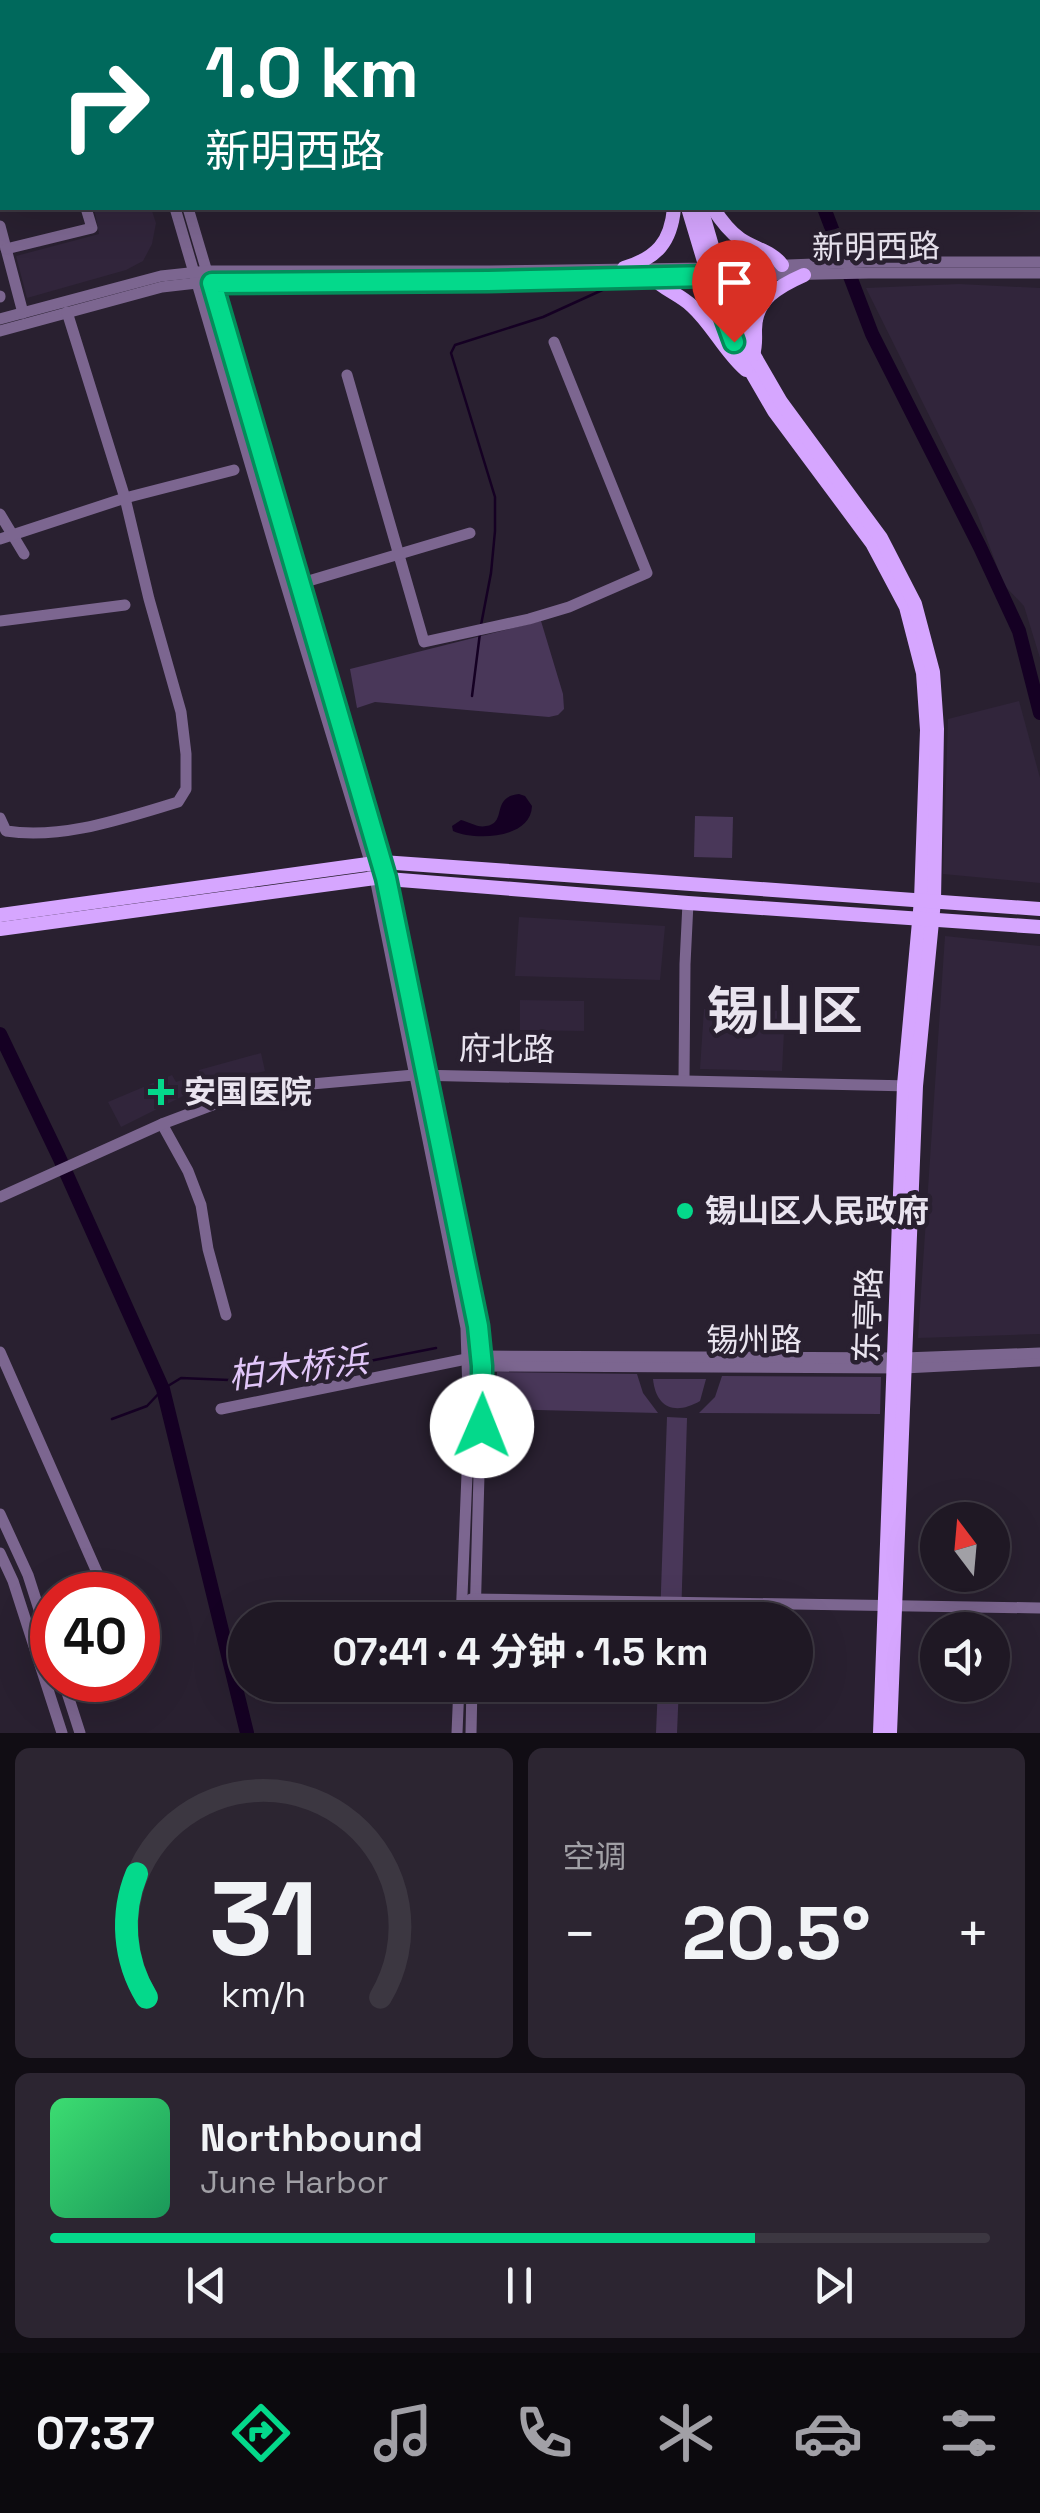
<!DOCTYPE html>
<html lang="zh">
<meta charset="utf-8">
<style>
:root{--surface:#1f1824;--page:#2c2531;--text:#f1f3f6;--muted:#a1a0a6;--line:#3c3741;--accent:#04d98b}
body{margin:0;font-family:"Space Grotesk","Noto Sans SC",sans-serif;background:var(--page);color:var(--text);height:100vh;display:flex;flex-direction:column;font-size:38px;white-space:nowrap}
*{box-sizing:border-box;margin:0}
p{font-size:32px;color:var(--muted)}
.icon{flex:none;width:55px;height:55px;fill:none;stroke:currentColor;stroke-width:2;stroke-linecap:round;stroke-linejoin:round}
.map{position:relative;height:1733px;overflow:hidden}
.drawer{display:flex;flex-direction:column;gap:15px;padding:15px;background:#110d14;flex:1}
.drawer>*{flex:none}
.guide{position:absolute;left:0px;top:0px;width:1040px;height:210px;box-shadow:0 10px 40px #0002,0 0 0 2px var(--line);background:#00695c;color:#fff;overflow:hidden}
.needle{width:65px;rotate:344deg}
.fabs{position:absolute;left:920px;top:1502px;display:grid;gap:20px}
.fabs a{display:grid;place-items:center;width:90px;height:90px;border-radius:50%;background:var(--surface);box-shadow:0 10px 40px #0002,0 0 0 2px var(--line);font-size:50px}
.speed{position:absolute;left:30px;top:1572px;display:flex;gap:20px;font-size:50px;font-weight:700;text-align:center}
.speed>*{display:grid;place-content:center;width:130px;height:130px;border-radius:50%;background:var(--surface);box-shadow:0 10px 40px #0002,0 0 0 2px var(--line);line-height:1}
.speed .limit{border:15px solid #d22;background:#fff;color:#111}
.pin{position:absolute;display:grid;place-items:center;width:85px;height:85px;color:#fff;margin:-102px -42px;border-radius:50% 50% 50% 0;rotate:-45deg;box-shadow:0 0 10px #0007}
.pin .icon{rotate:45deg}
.me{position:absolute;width:110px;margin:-55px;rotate:1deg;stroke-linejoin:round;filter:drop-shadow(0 0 8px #0008)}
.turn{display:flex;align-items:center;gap:35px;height:210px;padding:0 40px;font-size:45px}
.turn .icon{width:130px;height:130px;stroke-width:2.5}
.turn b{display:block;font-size:70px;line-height:85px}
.big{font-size:75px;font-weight:700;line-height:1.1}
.drawer .card{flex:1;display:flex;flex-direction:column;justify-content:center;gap:15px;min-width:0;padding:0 35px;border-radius:15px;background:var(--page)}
.drawer .dial{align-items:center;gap:0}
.dial svg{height:260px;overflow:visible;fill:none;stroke:var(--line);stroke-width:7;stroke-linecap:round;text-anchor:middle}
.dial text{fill:var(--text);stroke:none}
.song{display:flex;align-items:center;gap:30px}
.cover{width:120px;height:120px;border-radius:15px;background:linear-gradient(135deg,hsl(140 70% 55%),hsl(150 70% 35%))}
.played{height:10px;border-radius:5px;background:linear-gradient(90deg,var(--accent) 75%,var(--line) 75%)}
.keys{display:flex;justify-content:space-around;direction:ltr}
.heat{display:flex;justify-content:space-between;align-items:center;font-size:55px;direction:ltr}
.drawer .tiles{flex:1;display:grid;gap:15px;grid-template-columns:1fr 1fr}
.card:last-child{grid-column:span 2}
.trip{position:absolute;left:228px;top:1602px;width:585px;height:100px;border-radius:50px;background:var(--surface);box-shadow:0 10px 40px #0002,0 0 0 2px var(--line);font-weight:700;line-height:100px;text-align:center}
.tab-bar{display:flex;height:160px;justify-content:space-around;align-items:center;background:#0c0a0e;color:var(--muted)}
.tab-bar .icon{width:70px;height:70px}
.tab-bar .current{color:var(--accent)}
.tab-bar b{font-size:45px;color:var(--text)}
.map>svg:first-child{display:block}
.built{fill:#31253b}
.green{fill:#493759}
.water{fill:#150023}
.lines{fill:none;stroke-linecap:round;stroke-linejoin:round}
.stream{stroke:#150023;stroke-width:2.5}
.river{stroke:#150023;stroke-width:14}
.minor{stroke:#7c6690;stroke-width:11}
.major{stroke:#d6a6ff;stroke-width:14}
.route-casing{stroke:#038d5a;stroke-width:25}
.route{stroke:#04d98b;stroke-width:18}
.poi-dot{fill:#04d98b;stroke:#292030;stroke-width:4}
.labels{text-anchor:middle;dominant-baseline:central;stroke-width:9;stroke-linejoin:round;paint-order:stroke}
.street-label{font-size:32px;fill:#e9e4ef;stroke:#292030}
.poi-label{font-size:32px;font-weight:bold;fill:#e9e4ef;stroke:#292030;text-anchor:start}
.water-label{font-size:35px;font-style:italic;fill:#e1c6f9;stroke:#292030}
.town-label{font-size:52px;font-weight:bold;fill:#e9e4ef;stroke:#292030}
</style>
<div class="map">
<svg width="1040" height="1733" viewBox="0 0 1040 1733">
<rect width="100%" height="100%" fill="#292030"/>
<g class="built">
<path d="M94 208H151L156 223 152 244 143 261 126 270 27 298 16 256 99 234Z"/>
<path d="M959 284 1040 288V658L1024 606 1004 585 976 510 866 288Z"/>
<path d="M1019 701 1040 778V883L943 874 948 719Z"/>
<path d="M519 917 665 926 660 980 515 976Z"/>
<path d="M945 936 1040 946V1334L918 1338Z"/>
<path d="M520 1000 584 1001V1031L520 1030Z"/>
<path d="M704 1009 785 1011 782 1071 700 1069Z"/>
<path d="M261 1053 265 1071 205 1088 203 1086 121 1127 108 1102 172 1075 176 1082 199 1074V1070Z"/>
</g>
<g class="green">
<path d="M541 621 563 694 564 709 558 715 549 717 375 702 357 708 350 669Z"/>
<path d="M695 816 733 817 732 858 694 857Z"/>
<path d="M497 1372 637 1374 643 1393 658 1413 497 1409Z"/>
<path d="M722 1376 881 1377 880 1414 699 1413 715 1397Z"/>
<path d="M653 1379H706L700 1401C676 1415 656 1409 653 1379Z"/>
<path d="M667 1417 687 1418 681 1620H660Z"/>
<path d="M658 1685H679L677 1733H656Z"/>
</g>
<path class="water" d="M519 794 525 796 532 806C531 839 475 841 453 831L452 826 461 820C469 822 478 828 486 826 508 823 490 797 519 794Z"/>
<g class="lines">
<g class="stream">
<path d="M481 625 491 573 495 531V497L451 353 455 345 543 317 609 287"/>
<path d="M472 696 480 633"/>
<path d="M112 1419 147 1406 163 1389 181 1378 253 1381 308 1373 436 1348"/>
</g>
<g class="river">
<path d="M768 0V2"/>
<path d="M824 208 872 334 980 547 1019 631 1040 713"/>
<path d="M0 1034 59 1157 163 1389 247 1733"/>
</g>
<g class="minor">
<path d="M40 0 41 2"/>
<path d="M150 0V2"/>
<path d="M163 0V2"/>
<path d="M1038 44H1040"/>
<path d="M0 82 2 79"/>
<path d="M0 131 2 130"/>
<path d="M0 169 2 168"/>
<path d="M0 202H2"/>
<path d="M175 208 276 552 375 878 466 1328 469 1426 461 1620"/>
<path d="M188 208 383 866 478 1326 482 1366 475 1620"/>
<path d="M0 226 23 313"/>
<path d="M6 249 92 228 86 208"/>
<path d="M0 297V296"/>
<path d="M0 319 161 276 208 271H489L707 268 866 262H1040"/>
<path d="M0 331 162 287 197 283 488 281 869 273H1040"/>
<path d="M347 375 424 642 529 619 569 607 647 573 554 342"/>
<path d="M0 514 24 554"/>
<path d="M0 539 125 498 234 470"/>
<path d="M295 585 470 533"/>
<path d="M0 621 125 605"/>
<path d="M0 818 6 831C62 840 124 818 178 802L186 789V754L181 712 149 599 125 498 67 312"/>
<path d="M684 1080 685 964 688 903"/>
<path d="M162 1124 188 1171 201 1205 208 1249 226 1315"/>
<path d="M0 1197 162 1124 255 1089 414 1075 911 1086"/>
<path d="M0 1352 107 1595"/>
<path d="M476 1363 482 1366 904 1368 1040 1361"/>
<path d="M221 1409 481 1356 904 1358 1040 1353"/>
<path d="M0 1514 28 1575 52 1650"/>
<path d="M0 1553 13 1581 62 1733"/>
<path d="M471 1599 1040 1608"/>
<path d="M63 1680 80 1733"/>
<path d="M66 1690 91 1680"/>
<path d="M457 1733 459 1685"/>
<path d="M471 1733 472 1685"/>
</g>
<g class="major">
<path d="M677 2 678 0"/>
<path d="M689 2V0"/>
<path d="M688 208 712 288 734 342 774 411 872 543 906 607 923 673 927 730 921 900 904 1085 880 1733"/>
<path d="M701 208 721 277 744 338 781 402 881 538 915 604 933 672 937 729 934 901 916 1086 890 1733"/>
<path d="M713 208C720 219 729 231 740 239 754 249 772 251 782 265"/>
<path d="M624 268C657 258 671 242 674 208"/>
<path d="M652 277C664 290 679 294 692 306 713 325 724 351 746 370"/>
<path d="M753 355C756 345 755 340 755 330 755 299 779 286 804 275"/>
<path d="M0 915 382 862 1040 909"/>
<path d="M0 929 375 878 688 903 1040 927"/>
</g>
</g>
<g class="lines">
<defs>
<path id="route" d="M482 1426V1366L478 1326 386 878 212 283 488 281 710 276 734 342"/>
</defs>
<use href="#route" class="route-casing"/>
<use href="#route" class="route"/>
</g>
<g class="poi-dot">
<path d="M156 1077h10v10h10v10h-10v10h-10v-10h-10v-10h10z"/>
<circle cx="685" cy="1211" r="10"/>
</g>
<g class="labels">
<g class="street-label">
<text transform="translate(876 247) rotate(-1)">新明西路</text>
<text transform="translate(507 1049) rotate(1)">府北路</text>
<text transform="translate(868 1315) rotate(-88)">东亭路</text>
<text x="754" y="1340">锡州路</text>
</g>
<g class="poi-label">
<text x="184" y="1092">安国医院</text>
<text x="705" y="1211">锡山区人民政府</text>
</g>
<g class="water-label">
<text transform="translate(298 1368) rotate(-7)">柏木桥浜</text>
</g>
<g class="town-label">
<text x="785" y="1011">锡山区</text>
</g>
</g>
</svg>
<div class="fabs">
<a><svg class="needle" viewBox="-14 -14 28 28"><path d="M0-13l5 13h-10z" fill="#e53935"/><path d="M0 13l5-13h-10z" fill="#a1a0a6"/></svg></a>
<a><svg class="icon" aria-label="sound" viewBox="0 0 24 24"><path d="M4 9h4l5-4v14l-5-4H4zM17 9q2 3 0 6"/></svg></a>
</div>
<div class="speed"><div class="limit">40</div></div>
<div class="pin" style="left:734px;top:342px;background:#d93025"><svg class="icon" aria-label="arrive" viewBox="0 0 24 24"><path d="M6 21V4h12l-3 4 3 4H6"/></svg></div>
<svg class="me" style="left:482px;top:1426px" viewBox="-20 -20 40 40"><circle r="19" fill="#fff"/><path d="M0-13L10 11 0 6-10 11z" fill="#04d98b"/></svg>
<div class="trip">07:41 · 4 分钟 · 1.5 km</div>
<div class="guide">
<div class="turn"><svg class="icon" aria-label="right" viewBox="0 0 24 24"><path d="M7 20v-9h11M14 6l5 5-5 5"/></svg><div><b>1.0 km</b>新明西路</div></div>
</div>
</div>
<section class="drawer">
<div class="tiles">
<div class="card dial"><svg viewBox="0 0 100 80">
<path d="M14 69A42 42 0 1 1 86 69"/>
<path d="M14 69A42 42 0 0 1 11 31" stroke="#04d98b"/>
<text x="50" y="56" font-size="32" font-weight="700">31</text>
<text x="50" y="72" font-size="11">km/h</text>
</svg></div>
<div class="card"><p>空调</p>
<div class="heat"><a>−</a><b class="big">20.5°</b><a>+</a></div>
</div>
<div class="card">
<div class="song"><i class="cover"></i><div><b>Northbound</b><p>June Harbor</p></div></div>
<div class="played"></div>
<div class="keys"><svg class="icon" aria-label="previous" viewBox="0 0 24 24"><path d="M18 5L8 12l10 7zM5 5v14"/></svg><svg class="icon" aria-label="pause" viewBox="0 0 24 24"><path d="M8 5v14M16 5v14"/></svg><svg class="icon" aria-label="next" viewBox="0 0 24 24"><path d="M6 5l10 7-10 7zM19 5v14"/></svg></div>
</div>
</div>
</section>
<nav class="tab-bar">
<b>07:37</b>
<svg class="icon current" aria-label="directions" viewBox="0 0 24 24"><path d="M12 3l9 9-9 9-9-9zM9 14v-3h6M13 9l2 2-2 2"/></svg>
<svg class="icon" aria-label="music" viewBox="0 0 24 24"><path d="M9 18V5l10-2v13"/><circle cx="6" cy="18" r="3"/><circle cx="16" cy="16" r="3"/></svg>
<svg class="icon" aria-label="phone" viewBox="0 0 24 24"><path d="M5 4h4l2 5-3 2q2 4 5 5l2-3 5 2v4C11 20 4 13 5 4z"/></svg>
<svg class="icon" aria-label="climate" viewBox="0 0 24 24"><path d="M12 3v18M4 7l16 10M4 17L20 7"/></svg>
<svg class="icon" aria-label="car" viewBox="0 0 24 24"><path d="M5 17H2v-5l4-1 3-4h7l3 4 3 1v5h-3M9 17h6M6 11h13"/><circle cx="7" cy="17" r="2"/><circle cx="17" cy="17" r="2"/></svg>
<svg class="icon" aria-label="filters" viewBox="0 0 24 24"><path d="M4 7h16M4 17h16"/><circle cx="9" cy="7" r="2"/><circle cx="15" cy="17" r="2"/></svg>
</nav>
